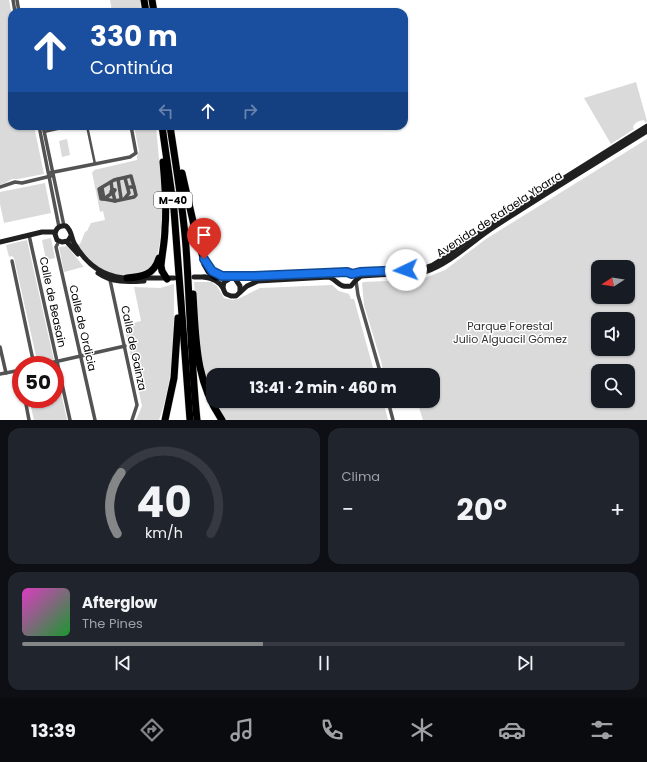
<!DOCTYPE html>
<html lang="es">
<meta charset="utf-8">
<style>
:root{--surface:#171b24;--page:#20242c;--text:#f1f3f6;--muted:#9ea1a6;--line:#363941;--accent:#858687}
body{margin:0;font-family:Poppins,sans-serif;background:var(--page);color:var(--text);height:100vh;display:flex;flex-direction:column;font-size:15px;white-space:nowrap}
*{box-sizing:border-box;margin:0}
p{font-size:13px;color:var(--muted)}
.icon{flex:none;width:22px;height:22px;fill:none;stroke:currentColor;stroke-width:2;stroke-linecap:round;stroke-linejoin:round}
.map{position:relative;height:420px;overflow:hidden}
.details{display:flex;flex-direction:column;gap:8px;padding:8px;background:#0d0f14;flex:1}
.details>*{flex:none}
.guide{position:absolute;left:8px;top:8px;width:400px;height:122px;border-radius:12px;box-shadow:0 1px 3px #0004;background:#1a4fa0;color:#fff;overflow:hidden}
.needle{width:26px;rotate:258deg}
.buttons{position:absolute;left:591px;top:260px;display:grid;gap:8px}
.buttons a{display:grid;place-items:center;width:44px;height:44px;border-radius:8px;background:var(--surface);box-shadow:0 1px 3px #0004;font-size:20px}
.speed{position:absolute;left:12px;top:356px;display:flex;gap:8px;font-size:20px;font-weight:700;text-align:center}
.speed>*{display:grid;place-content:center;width:52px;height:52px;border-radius:50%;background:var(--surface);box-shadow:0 1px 3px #0004;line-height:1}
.speed .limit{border:6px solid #d22;background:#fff;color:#111}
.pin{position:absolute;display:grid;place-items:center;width:34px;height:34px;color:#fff;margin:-41px -17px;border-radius:50% 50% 50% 0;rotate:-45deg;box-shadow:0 0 4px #0007}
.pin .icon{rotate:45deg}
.me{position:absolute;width:44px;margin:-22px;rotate:267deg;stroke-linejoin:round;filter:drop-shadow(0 0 3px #0008)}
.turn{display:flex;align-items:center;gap:14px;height:84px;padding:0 16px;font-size:18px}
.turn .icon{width:52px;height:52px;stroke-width:2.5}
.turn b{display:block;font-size:28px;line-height:34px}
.lanes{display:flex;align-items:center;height:38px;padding:0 16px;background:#0003;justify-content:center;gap:20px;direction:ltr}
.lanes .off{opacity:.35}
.big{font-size:30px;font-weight:700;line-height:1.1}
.details .card{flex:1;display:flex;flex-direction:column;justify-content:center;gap:6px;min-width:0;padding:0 14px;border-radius:12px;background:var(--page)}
.details .dial{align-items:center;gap:0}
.dial svg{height:104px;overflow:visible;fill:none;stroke:var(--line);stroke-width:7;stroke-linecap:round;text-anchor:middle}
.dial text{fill:var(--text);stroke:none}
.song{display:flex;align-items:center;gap:12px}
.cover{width:48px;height:48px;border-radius:6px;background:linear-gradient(135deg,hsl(310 70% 55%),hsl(130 70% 35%))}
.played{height:4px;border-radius:2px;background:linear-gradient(90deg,var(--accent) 40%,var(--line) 40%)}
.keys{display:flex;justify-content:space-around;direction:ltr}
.heat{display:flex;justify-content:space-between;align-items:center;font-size:22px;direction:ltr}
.details .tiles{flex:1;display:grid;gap:8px;grid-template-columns:1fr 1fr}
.card:last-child{grid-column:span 2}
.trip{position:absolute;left:206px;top:368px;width:234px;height:40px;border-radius:12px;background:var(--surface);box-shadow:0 1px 3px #0004;font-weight:700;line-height:40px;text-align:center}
.menu{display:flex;height:64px;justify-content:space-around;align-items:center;background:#090b0e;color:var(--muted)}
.menu .icon{width:28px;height:28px}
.menu .active{color:var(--accent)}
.menu b{font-size:18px;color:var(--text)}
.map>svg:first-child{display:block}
.green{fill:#dadada;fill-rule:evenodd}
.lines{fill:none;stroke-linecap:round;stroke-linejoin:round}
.motorway-casing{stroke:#dbdbdb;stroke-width:8}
.pedestrian{stroke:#535353;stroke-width:2.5}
.minor{stroke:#535353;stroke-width:3.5}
.secondary{stroke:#202020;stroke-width:5}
.motorway{stroke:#000;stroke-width:7}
.route-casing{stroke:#114b97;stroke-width:10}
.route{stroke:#1a73e8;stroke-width:7}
.labels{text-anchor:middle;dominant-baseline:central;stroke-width:3;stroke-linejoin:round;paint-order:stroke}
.shield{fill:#fff;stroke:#4c4c4c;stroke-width:1}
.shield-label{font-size:10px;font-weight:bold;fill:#000}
.street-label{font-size:11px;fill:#000;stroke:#fff}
.park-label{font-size:11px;fill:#313131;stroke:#fff}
</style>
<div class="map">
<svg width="647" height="420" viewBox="0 0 647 420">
<rect width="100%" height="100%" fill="#fff"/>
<g class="green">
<path d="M0 0H9L12 16V126H34L44 174 18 179H12L5 183 0 185Z"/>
<path d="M110 0H140L141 12H112Z"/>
<path d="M636 82 647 121 645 123 644 120C639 121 635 122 633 127L634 129 611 144 584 98Z"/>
<path d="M134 126H156L162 192V213L160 241 156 261 152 269C145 271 139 274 132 276 110 280 89 262 78 245L80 244 85 232 87 231 91 223 105 220 103 211 100 212 92 172 94 171V170L137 160V156L139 151Z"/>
<path d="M67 139 70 155 62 157 59 141Z"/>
<path d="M647 139V420H423L417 401H433V375H384L381 361 364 305 362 283 364 282 409 280 425 278 445 270 486 239ZM598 267H628V297H598ZM598 319H628V349H598ZM598 371H628V401H598Z"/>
<path d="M45 183 51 213 4 223 0 204V192Z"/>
<path d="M51 238 55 258 46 260 42 240Z"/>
<path d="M27 240 55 365H38L14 258 12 256 9 257 6 245Z"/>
<path d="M67 246 84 267H83L64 272 59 247Z"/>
<path d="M194 282H211L217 286 224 298 232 300 238 299 260 288 332 285 339 291 349 294 351 299H354L375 375H213V399C198 361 197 322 194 282Z"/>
<path d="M174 284C174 330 175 377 159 420H136L142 406 124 325 141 321 134 287 160 288Z"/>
<path d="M55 365 67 420H34L31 407 46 404 45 399H55Z"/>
<path d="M214 401H383L388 420H226Z"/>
</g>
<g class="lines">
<defs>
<g id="motorway">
<path d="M144 0 146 12"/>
<path d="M152 0 154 12"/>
<path d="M162 126 174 210 190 420"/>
<path d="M170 126C176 166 183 206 186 247 190 305 191 362 197 420"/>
<path d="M163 162C165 184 167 206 165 228 165 241 162 253 161 266L162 271 167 279"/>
<path d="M182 173 195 230 205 264 209 271 216 277"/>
<path d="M214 272 223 276H254"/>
<path d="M127 278C142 277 154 275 159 258"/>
<path d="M193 294C196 339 195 381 222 420"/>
<path d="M165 420 174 378 178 318"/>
</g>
</defs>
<use href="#motorway" class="motorway-casing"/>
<g class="pedestrian">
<path d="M87 126 95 164"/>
<path d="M44 132 70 126"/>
</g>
<g class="minor">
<path d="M13 0 15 12"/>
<path d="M17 0 19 12"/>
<path d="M39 126 59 227"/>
<path d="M43 126 64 226"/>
<path d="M49 173 130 157 136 153 131 126"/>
<path d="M125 178 129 193 125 198"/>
<path d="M118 179 121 198"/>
<path d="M111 182 112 189 115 190 113 193 111 192 112 189"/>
<path d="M0 187 15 182 22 183 51 176"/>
<path d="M102 188 104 199 115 201"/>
<path d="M112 193 104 199H101L99 189 114 180 131 176 134 187H130"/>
<path d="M113 193 115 201 134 197 136 195 134 187"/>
<path d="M29 235 70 420"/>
<path d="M59 241 56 247 95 420"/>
<path d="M12 261 34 365"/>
<path d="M110 280 137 405 132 420"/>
<path d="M356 281 358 295 381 375"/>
<path d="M0 347 6 373"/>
<path d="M41 365 125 346"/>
<path d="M19 370 21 381"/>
<path d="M0 374 21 370"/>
<path d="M25 399 29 420"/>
<path d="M388 401 393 420"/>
</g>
<g class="secondary">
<path d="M71 236 68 241 62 242 57 240 55 234C56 228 60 225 66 226 72 231 71 237 74 243 86 264 104 278 129 278"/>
<path d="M0 242 42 232H55"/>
<path d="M67 242 78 254"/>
<path d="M98 273C112 283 128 282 144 281"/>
<path d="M252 276 342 273 347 272 352 274 360 272 415 269 424 268 433 265 446 257 460 246 505 215 647 126"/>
<path d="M194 277H207"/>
<path d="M204 277C211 278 219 281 223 288 224 290 224 292 226 294L231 296H236L247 286 258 281 329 277C339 281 338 288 351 286L356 280 361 276 425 272C451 263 471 242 494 227 544 194 596 163 647 131"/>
<path d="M139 278H174"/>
<path d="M236 280 240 286V292"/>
<path d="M223 287 224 282 229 279"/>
</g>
<use href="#motorway" class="motorway"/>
</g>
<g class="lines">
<defs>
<path id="route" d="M204 259 212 271 222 276H254L347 272 352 274 360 272 406 270"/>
</defs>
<use href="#route" class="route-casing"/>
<use href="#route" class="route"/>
</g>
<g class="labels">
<rect class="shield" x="154" y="192" width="38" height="16" rx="3"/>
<g class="shield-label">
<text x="173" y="200">M-40</text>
</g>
<g class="street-label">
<text transform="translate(499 214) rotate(-33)">Avenida de Rafaela Ybarra</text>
<text transform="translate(53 302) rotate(78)">Calle de Beasain</text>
<text transform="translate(83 328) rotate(77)">Calle de Ordicia</text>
<text transform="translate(134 348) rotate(78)">Calle de Gainza</text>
</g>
<g class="park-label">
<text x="510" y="326">Parque Forestal<tspan x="510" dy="13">Julio Alguacil Gómez</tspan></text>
</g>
</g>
</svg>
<div class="buttons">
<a><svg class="needle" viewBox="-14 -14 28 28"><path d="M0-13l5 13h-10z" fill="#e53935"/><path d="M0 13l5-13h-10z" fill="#9ea1a6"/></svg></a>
<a><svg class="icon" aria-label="sound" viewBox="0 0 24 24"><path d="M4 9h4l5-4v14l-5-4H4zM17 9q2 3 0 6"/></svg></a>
<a><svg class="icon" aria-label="search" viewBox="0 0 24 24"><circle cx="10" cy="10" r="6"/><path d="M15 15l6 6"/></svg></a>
</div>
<div class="speed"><div class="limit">50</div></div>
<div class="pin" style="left:204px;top:259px;background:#d93025"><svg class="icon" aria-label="arrive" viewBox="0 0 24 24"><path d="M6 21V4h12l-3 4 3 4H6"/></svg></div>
<svg class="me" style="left:406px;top:270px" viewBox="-20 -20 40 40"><circle r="19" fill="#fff"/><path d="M0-13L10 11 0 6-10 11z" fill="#1a73e8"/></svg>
<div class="trip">13:41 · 2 min · 460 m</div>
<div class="guide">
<div class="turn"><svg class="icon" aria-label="ahead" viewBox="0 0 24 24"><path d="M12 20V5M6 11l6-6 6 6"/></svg><div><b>330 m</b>Continúa</div></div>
<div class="lanes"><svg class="icon off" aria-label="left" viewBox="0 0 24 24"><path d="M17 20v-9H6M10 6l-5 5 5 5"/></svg><svg class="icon" aria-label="ahead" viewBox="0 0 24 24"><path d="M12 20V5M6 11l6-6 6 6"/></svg><svg class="icon off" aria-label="right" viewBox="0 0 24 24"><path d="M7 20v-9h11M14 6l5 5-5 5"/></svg></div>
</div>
</div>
<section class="details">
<div class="tiles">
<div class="card dial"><svg viewBox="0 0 100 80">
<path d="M14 69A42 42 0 1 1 86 69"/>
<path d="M14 69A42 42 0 0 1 17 22" stroke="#858687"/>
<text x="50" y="56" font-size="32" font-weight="700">40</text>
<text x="50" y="72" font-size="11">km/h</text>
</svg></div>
<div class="card"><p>Clima</p>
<div class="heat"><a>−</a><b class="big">20°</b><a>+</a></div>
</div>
<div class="card">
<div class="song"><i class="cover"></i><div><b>Afterglow</b><p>The Pines</p></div></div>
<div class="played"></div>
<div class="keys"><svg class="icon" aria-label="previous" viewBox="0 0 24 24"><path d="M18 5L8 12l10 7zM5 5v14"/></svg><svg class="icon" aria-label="pause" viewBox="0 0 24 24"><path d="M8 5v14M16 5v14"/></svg><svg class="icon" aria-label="next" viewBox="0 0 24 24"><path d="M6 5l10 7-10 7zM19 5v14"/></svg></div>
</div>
</div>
</section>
<nav class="menu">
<b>13:39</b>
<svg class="icon active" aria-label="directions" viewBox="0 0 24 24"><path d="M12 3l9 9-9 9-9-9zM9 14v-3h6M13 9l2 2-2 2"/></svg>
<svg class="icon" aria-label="music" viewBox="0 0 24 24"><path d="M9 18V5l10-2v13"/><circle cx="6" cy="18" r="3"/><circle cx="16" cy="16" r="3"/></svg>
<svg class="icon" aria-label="phone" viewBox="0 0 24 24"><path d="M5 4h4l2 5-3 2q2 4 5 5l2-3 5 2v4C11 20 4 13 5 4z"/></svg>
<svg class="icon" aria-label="climate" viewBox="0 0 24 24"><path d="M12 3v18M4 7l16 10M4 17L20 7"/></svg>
<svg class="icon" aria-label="car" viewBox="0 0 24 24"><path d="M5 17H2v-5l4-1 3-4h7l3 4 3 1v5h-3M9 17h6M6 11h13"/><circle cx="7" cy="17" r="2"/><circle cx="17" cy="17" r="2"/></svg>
<svg class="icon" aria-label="filters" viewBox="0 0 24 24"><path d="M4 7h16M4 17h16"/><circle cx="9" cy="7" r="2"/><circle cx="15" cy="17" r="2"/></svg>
</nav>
